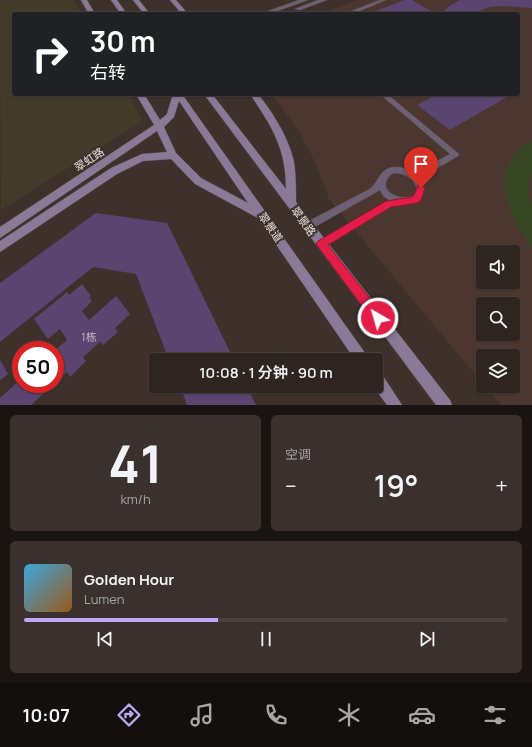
<!DOCTYPE html>
<html lang="zh">
<meta charset="utf-8">
<style>
:root{--surface:#2e2521;--page:#3a312e;--text:#f1f3f6;--muted:#a7a5a5;--line:#49423f;--accent:#bfa9f4}
body{margin:0;font-family:Manrope,"Noto Sans SC",sans-serif;background:var(--page);color:var(--text);height:100vh;display:flex;flex-direction:column;font-size:15px;white-space:nowrap}
*{box-sizing:border-box;margin:0}
p{font-size:13px;color:var(--muted)}
.icon{flex:none;width:22px;height:22px;fill:none;stroke:currentColor;stroke-width:2;stroke-linecap:round;stroke-linejoin:round}
.map{position:relative;height:405px;overflow:hidden}
.side{display:flex;flex-direction:column;gap:10px;padding:10px;background:#191412;flex:1}
.side>*{flex:none}
.hud{position:absolute;left:12px;top:12px;width:508px;height:84px;border-radius:4px;box-shadow:0 1px 3px #0004,0 0 0 1px var(--line);background:#202124;color:#fff;overflow:hidden}
.tools{position:absolute;left:476px;top:245px;display:grid;gap:8px}
.tools a{display:grid;place-items:center;width:44px;height:44px;border-radius:4px;background:var(--surface);box-shadow:0 1px 3px #0004,0 0 0 1px var(--line);font-size:20px}
.speed{position:absolute;left:12px;top:341px;display:flex;gap:8px;font-size:20px;font-weight:700;text-align:center}
.speed>*{display:grid;place-content:center;width:52px;height:52px;border-radius:50%;background:var(--surface);box-shadow:0 1px 3px #0004,0 0 0 1px var(--line);line-height:1}
.speed .limit{border:6px solid #d22;background:#fff;color:#111}
.pin{position:absolute;display:grid;place-items:center;width:34px;height:34px;color:#fff;margin:-41px -17px;border-radius:50% 50% 50% 0;rotate:-45deg;box-shadow:0 0 4px #0007}
.pin .icon{rotate:45deg}
.me{position:absolute;width:44px;margin:-22px;rotate:322deg;stroke-linejoin:round;filter:drop-shadow(0 0 3px #0008)}
.turn{display:flex;align-items:center;gap:14px;height:84px;padding:0 12px;font-size:18px}
.turn .icon{width:52px;height:52px;stroke-width:2.5}
.turn b{display:block;font-size:28px;line-height:34px}
.big{font-size:30px;font-weight:600;line-height:1.1}
.side .tile{flex:1;display:flex;flex-direction:column;justify-content:center;gap:6px;min-width:0;padding:0 14px;border-radius:6px;background:var(--page)}
.side .dial{align-items:center;gap:0}
.dial b{font-size:52px;line-height:1}
.song{display:flex;align-items:center;gap:12px}
.cover{width:48px;height:48px;border-radius:6px;background:linear-gradient(135deg,hsl(200 70% 55%),hsl(30 70% 35%))}
.played{height:4px;border-radius:2px;background:linear-gradient(90deg,var(--accent) 40%,var(--line) 40%)}
.keys{display:flex;justify-content:space-around;direction:ltr}
.heat{display:flex;justify-content:space-between;align-items:center;font-size:22px;direction:ltr}
.side .tiles{flex:1;display:grid;gap:10px;grid-template-columns:1fr 1fr}
.tile:last-child{grid-column:span 2}
.trip{position:absolute;left:149px;top:353px;width:234px;height:40px;border-radius:4px;background:var(--surface);box-shadow:0 1px 3px #0004,0 0 0 1px var(--line);font-weight:600;line-height:40px;text-align:center}
.menu{display:flex;height:64px;justify-content:space-around;align-items:center;background:#120f0d;color:var(--muted)}
.menu .icon{width:28px;height:28px}
.menu .current{color:var(--accent)}
.menu b{font-size:18px;color:var(--text)}
.map>svg:first-child{display:block}
.industrial{fill:#433b2a}
.built{fill:#4b3730;fill-rule:evenodd}
.green{fill:#374724}
.building{fill:#59456f}
.lines{fill:none;stroke-linecap:round;stroke-linejoin:round}
.lane-casing{stroke:#5a4d48;stroke-width:1}
.street-casing{stroke:#5a4d48;stroke-width:1}
.secondary-casing{stroke:#5a4d48;stroke-width:1}
.lane{fill:#6c6174;fill-rule:evenodd}
.street{fill:#6c6174;fill-rule:evenodd}
.secondary{fill:#8a7997;fill-rule:evenodd}
.route{fill:#e11d48;stroke:#92132f}
.labels{text-anchor:middle;dominant-baseline:central;stroke-width:4;stroke-linejoin:round;paint-order:stroke}
.street-label{font-size:11px;fill:#eae1de;stroke:#3e312c}
.near-number-label{font-size:11px;fill:#c6bac2}
</style>
<div class="map">
<svg width="532" height="405" viewBox="0 0 532 405">
<rect width="100%" height="100%" fill="#3e312c"/>
<path class="industrial" d="M0 0H74L82 14H14V94H128L143 121 1 210Z"/>
<path class="built" d="M359 0H532V405H501L485 386H513V356H483V384L329 199 315 162 299 131 272 94H518V14H319ZM483 252H513V282H483ZM483 304H513V334H483Z"/>
<path class="green" d="M532 142V173L529 184V195L532 207V248C507 217 485 165 532 142Z"/>
<g class="building">
<path d="M405 0H412L436 14H409L407 12 403 14H368Z"/>
<path d="M460 0H532V8L503 6 490 7 471 14H441L449 6Z"/>
<path d="M438 94H512L450 130 417 105Z"/>
<path d="M96 213 167 223 234 360H169L136 274 93 267 0 342V283Z"/>
<path d="M82 284 91 296 89 297 92 301 82 311 89 320 116 296 130 314 115 328 118 332 103 345 100 342 83 357 86 361 70 377 67 372 55 383V350L67 340 60 329 48 339 34 319 67 292 69 295Z"/>
<path d="M0 360 8 374 0 380Z"/>
<path d="M21 379V384H54L31 405H0V398Z"/>
<path d="M180 386H247L256 405H187Z"/>
</g>
<g class="lines">
<defs>
<g id="lane">
<path d="M380 0H386L352 14H344Z"/>
<path d="M380 94H387L459 154 458 156 420 178 425 188 421 199 410 204 391 207 324 247 321 248 318 247 317 244 318 241 389 200 384 197 380 190 311 229 308 230 305 229 304 226 305 223 370 189C377 183 377 178 382 173 390 163 405 167 415 173L450 154ZM393 173C404 173 412 177 417 188L415 195C398 203 373 188 393 173Z"/>
</g>
<g id="street">
<path d="M299 0H308L269 14H260Z"/>
<path d="M318 0H327L300 10 295 9Z"/>
</g>
<g id="secondary">
<path d="M81 0H87L95 14H89Z"/>
<path d="M111 0H117L127 14H121Z"/>
<path d="M133 0H139L150 14H144Z"/>
<path d="M170 0H176L188 14H182Z"/>
<path d="M136 94H144L160 120 167 114 173 94H182L370 360H355L258 218 195 184 171 159 143 161 117 174 0 252V241L111 168 142 154 167 152 157 131 0 238V227L154 125ZM179 101 248 203 201 178 176 153 164 127 174 117Z"/>
<path d="M204 94H212L286 189C286 148 272 127 250 94H258C273 113 289 138 294 162 296 175 296 189 296 202L450 400 452 405H436Z"/>
<path d="M376 371 381 373 402 405H387L373 386H376Z"/>
</g>
</defs>
<use href="#lane" class="lane-casing"/>
<use href="#street" class="street-casing"/>
<use href="#secondary" class="secondary-casing"/>
<use href="#lane" class="lane"/>
<use href="#street" class="street"/>
<use href="#secondary" class="secondary"/>
</g>
<path class="route" d="M421 184 425 188 421 200 417 203 391 207 328 245 382 314 384 318 382 322 378 324 374 322 316 244 318 241 386 201 412 197 414 195 418 185Z"/>
<g class="labels">
<g class="street-label">
<text transform="translate(89 159) rotate(-34)">翠虹路</text>
<text transform="translate(304 221) rotate(54)">翠景路</text>
<text transform="translate(271 227) rotate(55)">翠景道</text>
</g>
<g class="near-number-label">
<text x="89" y="336">1栋</text>
</g>
</g>
</svg>
<div class="tools">
<a><svg class="icon" aria-label="sound" viewBox="0 0 24 24"><path d="M4 9h4l5-4v14l-5-4H4zM17 9q2 3 0 6"/></svg></a>
<a><svg class="icon" aria-label="search" viewBox="0 0 24 24"><circle cx="10" cy="10" r="6"/><path d="M15 15l6 6"/></svg></a>
<a><svg class="icon" aria-label="layers" viewBox="0 0 24 24"><path d="M12 4l9 5-9 5-9-5zM3 14l9 5 9-5"/></svg></a>
</div>
<div class="speed"><div class="limit">50</div></div>
<div class="pin" style="left:421px;top:188px;background:#d93025"><svg class="icon" aria-label="arrive" viewBox="0 0 24 24"><path d="M6 21V4h12l-3 4 3 4H6"/></svg></div>
<svg class="me" style="left:378px;top:318px" viewBox="-20 -20 40 40"><circle r="17" fill="#e11d48" stroke="#fff" stroke-width="3"/><path d="M0-11L8 9 0 5-8 9z" fill="#fff"/></svg>
<div class="trip">10:08 · 1 分钟 · 90 m</div>
<div class="hud">
<div class="turn"><svg class="icon" aria-label="right" viewBox="0 0 24 24"><path d="M7 20v-9h11M14 6l5 5-5 5"/></svg><div><b>30 m</b>右转</div></div>
</div>
</div>
<section class="side">
<div class="tiles">
<div class="tile dial"><b>41</b><p>km/h</p></div>
<div class="tile"><p>空调</p>
<div class="heat"><a>−</a><b class="big">19°</b><a>+</a></div>
</div>
<div class="tile">
<div class="song"><i class="cover"></i><div><b>Golden Hour</b><p>Lumen</p></div></div>
<div class="played"></div>
<div class="keys"><svg class="icon" aria-label="previous" viewBox="0 0 24 24"><path d="M18 5L8 12l10 7zM5 5v14"/></svg><svg class="icon" aria-label="pause" viewBox="0 0 24 24"><path d="M8 5v14M16 5v14"/></svg><svg class="icon" aria-label="next" viewBox="0 0 24 24"><path d="M6 5l10 7-10 7zM19 5v14"/></svg></div>
</div>
</div>
</section>
<nav class="menu">
<b>10:07</b>
<svg class="icon current" aria-label="directions" viewBox="0 0 24 24"><path d="M12 3l9 9-9 9-9-9zM9 14v-3h6M13 9l2 2-2 2"/></svg>
<svg class="icon" aria-label="music" viewBox="0 0 24 24"><path d="M9 18V5l10-2v13"/><circle cx="6" cy="18" r="3"/><circle cx="16" cy="16" r="3"/></svg>
<svg class="icon" aria-label="phone" viewBox="0 0 24 24"><path d="M5 4h4l2 5-3 2q2 4 5 5l2-3 5 2v4C11 20 4 13 5 4z"/></svg>
<svg class="icon" aria-label="climate" viewBox="0 0 24 24"><path d="M12 3v18M4 7l16 10M4 17L20 7"/></svg>
<svg class="icon" aria-label="car" viewBox="0 0 24 24"><path d="M5 17H2v-5l4-1 3-4h7l3 4 3 1v5h-3M9 17h6M6 11h13"/><circle cx="7" cy="17" r="2"/><circle cx="17" cy="17" r="2"/></svg>
<svg class="icon" aria-label="filters" viewBox="0 0 24 24"><path d="M4 7h16M4 17h16"/><circle cx="9" cy="7" r="2"/><circle cx="15" cy="17" r="2"/></svg>
</nav>
